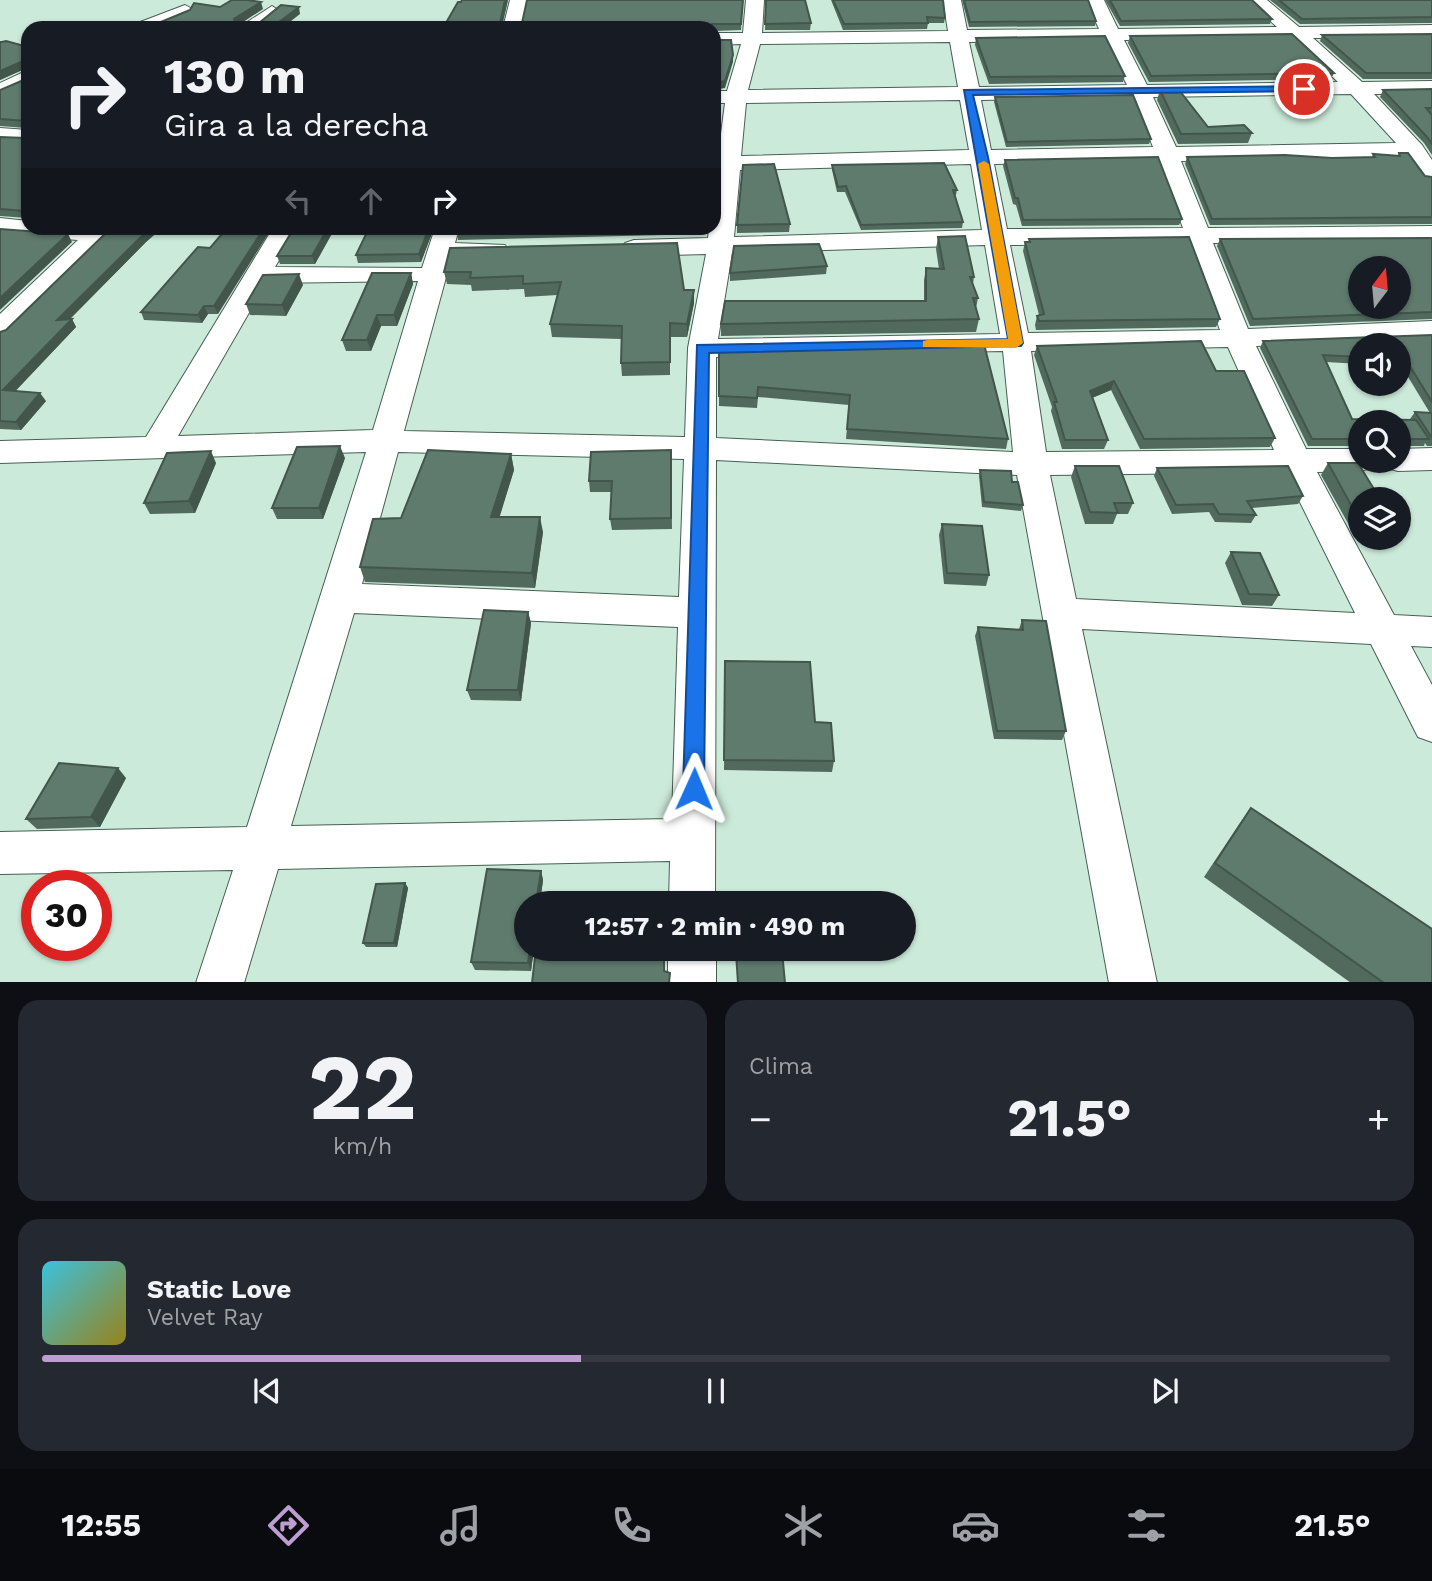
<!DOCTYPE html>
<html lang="es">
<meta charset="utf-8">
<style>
:root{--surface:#171b24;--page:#242831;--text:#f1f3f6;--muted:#9ea1a6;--line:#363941;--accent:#be9dd2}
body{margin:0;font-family:"Work Sans",sans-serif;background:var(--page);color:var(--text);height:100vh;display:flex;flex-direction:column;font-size:26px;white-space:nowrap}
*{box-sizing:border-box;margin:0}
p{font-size:23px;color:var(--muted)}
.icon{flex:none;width:38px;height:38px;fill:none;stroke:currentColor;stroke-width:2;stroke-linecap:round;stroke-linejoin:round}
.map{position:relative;height:982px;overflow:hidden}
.sheet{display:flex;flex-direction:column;gap:18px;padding:18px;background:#0d0f14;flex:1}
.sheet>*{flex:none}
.guide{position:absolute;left:21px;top:21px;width:700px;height:214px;border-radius:21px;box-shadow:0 2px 5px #0004;background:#171b24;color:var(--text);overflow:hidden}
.needle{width:46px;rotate:16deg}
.controls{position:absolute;left:1348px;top:256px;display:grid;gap:14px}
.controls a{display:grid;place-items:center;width:63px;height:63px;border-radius:50%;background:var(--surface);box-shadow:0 2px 5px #0004;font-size:35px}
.speed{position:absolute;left:21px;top:870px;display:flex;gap:14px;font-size:35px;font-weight:700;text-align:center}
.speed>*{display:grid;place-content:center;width:91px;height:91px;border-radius:50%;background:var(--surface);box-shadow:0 2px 5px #0004;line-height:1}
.speed .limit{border:10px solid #d22;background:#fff;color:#111}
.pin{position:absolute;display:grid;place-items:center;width:60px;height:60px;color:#fff;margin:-30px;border:4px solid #fff;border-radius:50%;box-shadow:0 2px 7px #0007}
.me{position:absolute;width:77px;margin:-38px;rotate:1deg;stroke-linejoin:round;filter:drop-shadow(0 0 5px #0008)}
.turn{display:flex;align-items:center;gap:24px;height:147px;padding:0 28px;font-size:32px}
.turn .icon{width:91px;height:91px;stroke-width:2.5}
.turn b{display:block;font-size:49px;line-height:60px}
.lanes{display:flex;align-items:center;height:66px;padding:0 28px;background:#0003;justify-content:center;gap:35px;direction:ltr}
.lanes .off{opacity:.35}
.big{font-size:52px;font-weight:700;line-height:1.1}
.sheet .tile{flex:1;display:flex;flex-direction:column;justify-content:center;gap:10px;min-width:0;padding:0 24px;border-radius:21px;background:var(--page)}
.sheet .dial{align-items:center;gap:0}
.dial b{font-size:91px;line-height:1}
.song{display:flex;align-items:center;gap:21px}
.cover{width:84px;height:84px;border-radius:10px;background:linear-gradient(135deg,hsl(190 70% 55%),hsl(50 70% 35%))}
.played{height:7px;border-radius:4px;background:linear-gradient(90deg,var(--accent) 40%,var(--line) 40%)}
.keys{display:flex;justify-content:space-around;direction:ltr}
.heat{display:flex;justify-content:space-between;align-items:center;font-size:38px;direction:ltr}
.sheet .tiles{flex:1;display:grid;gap:18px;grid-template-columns:1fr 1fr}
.tile:last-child{grid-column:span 2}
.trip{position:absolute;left:514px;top:891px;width:402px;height:70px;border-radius:35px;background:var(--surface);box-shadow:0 2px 5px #0004;font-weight:700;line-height:70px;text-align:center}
.menu{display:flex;height:112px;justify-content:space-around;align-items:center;background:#090b0e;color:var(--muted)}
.menu .icon{width:49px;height:49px}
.menu .selected{color:var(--accent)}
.menu b{font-size:32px;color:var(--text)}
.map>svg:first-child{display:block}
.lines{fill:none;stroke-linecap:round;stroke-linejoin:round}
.minor-casing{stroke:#466053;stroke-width:2}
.minor{fill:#fff;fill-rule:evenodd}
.wall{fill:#526a5e;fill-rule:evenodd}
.shaded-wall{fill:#42564c}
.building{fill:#5f7b6d;stroke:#42564c;stroke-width:2;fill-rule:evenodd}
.route{fill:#1a73e8;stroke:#114b97;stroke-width:2}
.slow{fill:#f59e0b}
</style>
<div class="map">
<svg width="1432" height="983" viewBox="0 0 1432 983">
<rect width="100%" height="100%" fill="#cceada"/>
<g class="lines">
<defs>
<g id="minor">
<path d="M510 0H528L521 28H503Z"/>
<path d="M746 0H764L762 33 948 31 943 0H961L967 30 1099 29 1086 0H1104L1118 29 1277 27 1247 0H1267L1299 27 1432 25V37L1313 38 1362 82 1432 81V93L1374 94 1422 145 1432 160V183L1424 181 1406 157 1181 161 1208 228 1432 226V242L1213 243 1248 329 1432 321V339L1256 346 1306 449H1360V460H1376L1371 468 1360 471 1317 472 1394 615 1432 617V647L1411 646 1432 685V742L1418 737 1371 644 1082 629 1157 983H1109L1017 475 716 460 715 903H669L670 861 278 869 244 983H196L233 870 0 874V832L247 827 366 452 0 463V441L146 437 273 228H298L275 267 422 268 435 228H459L455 243 505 245 509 250 505 255 451 259 404 431 685 437 688 348 706 254 634 256 625 253 621 248 625 243 634 240 708 238 709 228H714L716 171H714V157H718L725 103H714V91H727L741 44 714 45V33H743ZM1290 38 1338 82 1147 85 1124 40ZM1105 40 1127 85 979 87 969 42ZM950 42 958 87 748 90 760 44ZM1351 94 1396 143 1176 147 1153 97ZM1133 97 1153 147 991 150 981 100ZM960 100 969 150 741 156 746 103ZM1158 161 1183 228 1007 229 994 164ZM971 164 982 230 734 237 740 170ZM1188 243 1220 330 1028 333 1010 245ZM985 245 1000 334 718 339 732 253ZM418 281 373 430 178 436 266 283ZM1228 347 1274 450 1046 452 1031 351ZM1003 351 1013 452 716 438V357ZM398 452 684 459 679 597 362 584ZM1285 472 1355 613 1076 599 1050 475ZM354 613 678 627 672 819 291 826Z"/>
<path d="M185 5 194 10 191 14 158 28H133L135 24Z"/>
<path d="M272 6 281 12 260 28H238Z"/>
<path d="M28 70V84L0 97V83Z"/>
<path d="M0 128 28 130V144L0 142Z"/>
<path d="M0 218 28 221V228H118L10 336 0 339V314L78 240 0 234Z"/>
<path d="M1432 448V470L1398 471 1387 468 1382 460H1398V449Z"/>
<rect x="668" y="948" width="48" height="35"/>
</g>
</defs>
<use href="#minor" class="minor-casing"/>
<use href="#minor" class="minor"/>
</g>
<g class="wall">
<path d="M508 0 503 23H522L743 0 741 30 714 31V28H443Z"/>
<path d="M766 0 811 23 810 30H765Z"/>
<path d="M831 0H943L945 18 944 23H928L927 29 843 30Z"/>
<path d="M962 0H1088L1096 21 1095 26 969 27Z"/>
<path d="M1105 0H1252L1272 19 1270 24 1120 26Z"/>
<path d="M1270 0H1432V23L1300 24Z"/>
<path d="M1432 34V79H1363L1320 41 1322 35Z"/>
<path d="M1130 36 1334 73 1331 79 1149 82 1128 43Z"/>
<path d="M976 38 1125 76 1123 82 989 84 975 45Z"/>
<path d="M0 42 28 47V221L27 218 0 216V137L26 138V128L0 126V90L26 79V68L0 80Z"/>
<path d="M1432 89V155L1424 143 1380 97 1383 90Z"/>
<path d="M1160 90 1208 127 1252 133 1248 143 1178 144 1157 100Z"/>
<path d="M995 97 1151 139 1149 144 1006 147 994 102Z"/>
<path d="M1399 153 1425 176 1432 177V224L1210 225 1185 164 1187 157 1332 158 1372 157 1373 154 1398 156Z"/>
<path d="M1005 160 1182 219 1179 225 1022 226 1016 205 1013 204 1003 166Z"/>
<path d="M832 165 957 190 956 195H955L963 222 962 228 861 230 845 192H837L832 170Z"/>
<path d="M790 224 789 232 737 233V225Z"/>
<path d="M111 228H162L146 242 70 319H72L76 327 15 391 46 401 21 430 0 429V332L6 330Z"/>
<path d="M294 228H335L315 264H280L277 256Z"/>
<path d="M369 228H434L421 262 358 263 356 255Z"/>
<path d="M458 228H707L706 234 458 240 457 232Z"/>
<path d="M938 237 974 277 973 284 978 298 976 308 979 319 976 332 721 336V324L924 301V280L926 268 939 269 936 249Z"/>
<path d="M1432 238V319L1250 326 1217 246 1220 239Z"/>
<path d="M1029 239 1220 319 1216 327 1036 330 1035 325 1037 316 1039 315 1023 251 1025 242H1029Z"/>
<path d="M210 248 218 314H208L202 323 144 320 141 312Z"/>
<path d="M450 248 684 290H694V303L687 337H670V375L622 376 621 363V339L552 337 550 324 557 295 525 297 524 289 472 291 471 285 447 284 444 272Z"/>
<path d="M827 266 826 274 730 281V273Z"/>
<path d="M411 273 413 284 397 326H381L371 351H346L342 340Z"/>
<path d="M303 285 286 316 250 315 246 304Z"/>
<path d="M1432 335V446H1427L1425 443 1424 446H1399L1398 448V422H1360V446H1308L1260 348 1263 341ZM1360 345H1398V367H1402L1430 413 1415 412 1410 419H1352L1326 362 1360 364Z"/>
<path d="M1037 346 1216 371 1275 438 1270 447 1140 449 1111 390 1092 398 1108 440 1104 449H1062L1051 411 1052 407 1034 355Z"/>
<path d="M719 350 1008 439 1006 449 846 439 849 405 758 397 757 408 719 406Z"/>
<path d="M671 450 672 529 612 530 610 519 611 492H590L589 481Z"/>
<path d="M511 454 514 470 499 517 543 532 535 588 365 582 360 567 401 518Z"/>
<path d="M345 458 323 519H277L272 508Z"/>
<path d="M216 463 195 513 150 514 144 503Z"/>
<path d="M1328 463 1360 499V525H1349L1321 475Z"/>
<path d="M1075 466 1133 503 1128 514H1117L1113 524H1085L1071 477Z"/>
<path d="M1157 468 1303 496 1298 504 1252 508 1256 515 1251 523 1215 522 1209 512 1172 514 1154 476Z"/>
<path d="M980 470 1012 482 1023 505 1021 511 982 507 979 476Z"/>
<path d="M942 524 989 575 986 586 944 584 939 535Z"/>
<path d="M1231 552 1279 595 1272 606 1242 605 1225 563Z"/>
<path d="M528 612 531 623 521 701 471 700 467 690Z"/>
<path d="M1022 620 1066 731 1062 740 994 739 975 636 978 627 1019 629Z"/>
<path d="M725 661 834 761 832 772 724 770Z"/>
<path d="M126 778 100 827 37 829 26 819Z"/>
<path d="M1251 808 1432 983H1351L1204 877 1240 823Z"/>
<path d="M541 871 543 880 540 903H527V948H534L531 971 475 970 471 962Z"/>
<path d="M405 883 408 888 397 947H366L363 943Z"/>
</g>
<g class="shaded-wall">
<path d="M505 0H508L501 28 500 23Z"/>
<path d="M261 2 263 9 237 26 234 19Z"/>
<path d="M299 7 300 14 282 28H271Z"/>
<path d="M733 55V62L725 88 714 90V83Z"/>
<path d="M23 61 27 68 0 80V71Z"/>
<path d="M150 228H162L146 242 61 328 57 320Z"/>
<path d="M264 228H272L218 314 214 306Z"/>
<path d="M328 228H335L315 264 312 256Z"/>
<path d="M429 228H434L421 262 419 254Z"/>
<path d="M68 234 72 242 0 310V298Z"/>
<path d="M411 273 413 284 397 326 394 315Z"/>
<path d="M299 274 303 285 286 316 282 305Z"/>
<path d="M694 290V303L687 337V324Z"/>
<path d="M204 306 208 314 202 323 198 315Z"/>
<path d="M377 315 381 326 371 351 367 340Z"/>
<path d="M72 319 76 327 8 399 3 390Z"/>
<path d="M1114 381 1111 390 1087 400 1090 391Z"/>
<path d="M40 393 46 401 21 430 16 422Z"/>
<path d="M340 446 345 458 323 519 319 508Z"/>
<path d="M211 451 216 463 195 513 189 501Z"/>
<path d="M511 454 514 470 495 532 491 517Z"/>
<path d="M540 517 543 532 535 588 532 573Z"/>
<path d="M528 612 531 623 521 701 518 690Z"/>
<path d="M118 768 126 778 100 827 91 817Z"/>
<path d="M541 871 543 880 540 903H536Z"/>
<path d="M405 883 408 888 397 947 394 943Z"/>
<path d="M530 948H534L531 971 528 963Z"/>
</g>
<g class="building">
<path d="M232 0H247L261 2 234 19 236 24 259 23 281 5 299 7 271 28H141L148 24H156L190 10 194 3 220 7Z"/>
<path d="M462 0H505L500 23H522L527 0H743L741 24H712V28H443L458 2H461Z"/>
<path d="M766 0H805L811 23 765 24Z"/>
<path d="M833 0H943L945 18 927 17 928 23 844 24Z"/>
<path d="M964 0H1088L1096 21 970 22Z"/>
<path d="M1110 0H1252L1272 19 1121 21Z"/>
<path d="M1279 0H1432V17L1302 19Z"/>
<path d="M1292 34 1334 73 1151 76 1130 36Z"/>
<path d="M1432 34V73H1366L1322 35Z"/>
<path d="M1105 36 1125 76 990 77 976 38Z"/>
<path d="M714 40H731L733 55 725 81 714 83Z"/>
<path d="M6 41 28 47V218H26L24 211 0 209V137L26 138V121L0 119V90L26 79 27 61H23L0 71V42H2Z"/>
<path d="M1432 89V108H1426L1432 115V144L1427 137 1383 90Z"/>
<path d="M1160 90H1179L1208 127 1244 125 1252 133 1181 134Z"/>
<path d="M1133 95 1151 139 1007 142 995 97Z"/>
<path d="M714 98H718L714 130Z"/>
<path d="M1399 153H1408L1425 176 1432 177V217L1212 219 1187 157 1285 155 1332 158 1375 157 1373 154 1400 156Z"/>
<path d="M1158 157 1182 219 1023 220 1018 198H1015L1005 160Z"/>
<path d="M944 163 957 190H953L963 222 861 225 846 186 838 187 832 165Z"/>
<path d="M774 164 790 224 737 225 743 165Z"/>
<path d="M111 228H150L57 320 72 319 3 390 40 393 16 422 0 421V332L6 330Z"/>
<path d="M227 228H264L214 306H204L198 315 141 312 198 247 210 248Z"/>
<path d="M294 228H328L312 256H277Z"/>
<path d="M369 228H429L419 254 356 255Z"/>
<path d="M458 228H668L457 232Z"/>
<path d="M0 229 68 234 0 298Z"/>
<path d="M965 236 974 277H970L978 298H973L979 319 721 324 725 301H926V268L944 269 938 237Z"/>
<path d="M1189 237 1220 319 1039 321 1037 316 1044 314 1025 242H1030L1029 239Z"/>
<path d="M1432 238V312L1253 319 1220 239ZM1360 268H1398V306H1360Z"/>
<path d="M677 243 684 290H694L687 324 670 323V362L621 363 622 326 550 324 561 282 523 284V276L470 278 471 272H444L450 248Z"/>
<path d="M819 244 827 266 730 273 734 246Z"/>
<path d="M372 273H411L394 315H377L367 340H342Z"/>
<path d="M299 274 282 305 246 304 263 275Z"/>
<path d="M1432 335V402L1406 360 1398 359V345H1360V357L1323 355 1352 419 1416 420 1429 439H1403L1400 445H1398V422H1360V439H1312L1263 341Z"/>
<path d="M1201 341 1216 371H1244L1275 438 1144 439 1114 381 1090 391 1108 440H1065L1054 402H1057L1037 346Z"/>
<path d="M984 344 1008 439 847 429 850 395 758 387 757 398 719 396V350Z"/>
<path d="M1415 412 1432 413V438Z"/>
<path d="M340 446 319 508H272L297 447Z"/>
<path d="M428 450 511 454 491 517H540L532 573 360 567 373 519 401 518Z"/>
<path d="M671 450V518L610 519 612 481H589L591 452Z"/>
<path d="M211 451 189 501 144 503 167 453Z"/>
<path d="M1328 463H1358L1380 499H1360V514H1356Z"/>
<path d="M1075 466H1119L1133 503H1114L1118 513 1090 512Z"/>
<path d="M1288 466 1303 496 1247 501 1256 515 1219 514 1213 504 1176 505 1157 468Z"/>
<path d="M980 470 1011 471 1012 482H1018L1023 505 984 502Z"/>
<path d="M942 524 982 526 989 575 947 573Z"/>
<path d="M1231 552 1260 553 1279 595 1249 594Z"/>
<path d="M484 610 528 612 518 690H467Z"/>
<path d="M1022 620 1046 621 1066 731H997L978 627 1023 630Z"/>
<path d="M725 661 810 662 815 722 831 723 834 761 724 760Z"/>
<path d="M59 763 118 768 91 817 26 819Z"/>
<path d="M1251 808 1432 929V983H1384L1215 863Z"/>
<path d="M487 869 541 871 536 903H527V948H530L528 963 471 962Z"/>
<path d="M405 883 394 943H363L376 884Z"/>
<path d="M536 948H664V971L670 973 669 983H532Z"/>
<path d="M782 951 785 983H738L736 953Z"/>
</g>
<path class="route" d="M1304 86 1308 87V91L973 95 988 157 1023 343 1021 346 709 353 704 789 701 796 694 799 686 796 683 789 697 345 1008 339 964 90Z"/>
<path class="slow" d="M984 161 989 164 1023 343 1016 348 923 347V341L928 340 1008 339 978 164Z"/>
</svg>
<div class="controls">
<a><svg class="needle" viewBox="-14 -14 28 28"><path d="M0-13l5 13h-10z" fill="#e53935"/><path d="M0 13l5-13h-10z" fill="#9ea1a6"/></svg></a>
<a><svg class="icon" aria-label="sound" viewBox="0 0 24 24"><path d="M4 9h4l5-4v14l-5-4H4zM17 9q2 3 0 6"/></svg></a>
<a><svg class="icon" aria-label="search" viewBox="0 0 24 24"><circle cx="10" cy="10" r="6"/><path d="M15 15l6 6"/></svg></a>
<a><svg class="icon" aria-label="layers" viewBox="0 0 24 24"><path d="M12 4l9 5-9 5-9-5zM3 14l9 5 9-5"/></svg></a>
</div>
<div class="speed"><div class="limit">30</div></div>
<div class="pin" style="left:1304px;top:89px;background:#d93025"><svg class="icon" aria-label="arrive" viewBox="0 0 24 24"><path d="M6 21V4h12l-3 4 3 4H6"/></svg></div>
<svg class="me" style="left:694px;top:789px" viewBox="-20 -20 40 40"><path d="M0-17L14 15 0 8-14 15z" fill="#1a73e8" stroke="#fff" stroke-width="4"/></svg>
<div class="trip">12:57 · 2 min · 490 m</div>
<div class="guide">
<div class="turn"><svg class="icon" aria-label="right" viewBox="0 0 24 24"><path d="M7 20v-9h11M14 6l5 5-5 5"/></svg><div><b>130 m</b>Gira a la derecha</div></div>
<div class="lanes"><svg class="icon off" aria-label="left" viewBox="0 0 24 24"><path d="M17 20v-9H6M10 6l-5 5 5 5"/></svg><svg class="icon off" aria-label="ahead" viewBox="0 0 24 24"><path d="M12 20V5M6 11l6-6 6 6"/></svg><svg class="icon" aria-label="right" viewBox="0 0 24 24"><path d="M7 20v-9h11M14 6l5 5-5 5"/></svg></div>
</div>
</div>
<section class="sheet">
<div class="tiles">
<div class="tile dial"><b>22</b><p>km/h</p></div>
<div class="tile"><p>Clima</p>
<div class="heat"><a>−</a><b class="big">21.5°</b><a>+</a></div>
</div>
<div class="tile">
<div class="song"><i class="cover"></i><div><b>Static Love</b><p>Velvet Ray</p></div></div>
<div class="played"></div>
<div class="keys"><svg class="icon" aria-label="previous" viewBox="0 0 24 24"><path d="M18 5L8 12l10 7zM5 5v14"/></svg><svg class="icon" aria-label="pause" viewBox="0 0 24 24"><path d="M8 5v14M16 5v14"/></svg><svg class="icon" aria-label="next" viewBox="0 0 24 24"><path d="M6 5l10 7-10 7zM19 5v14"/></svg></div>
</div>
</div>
</section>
<nav class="menu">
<b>12:55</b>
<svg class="icon selected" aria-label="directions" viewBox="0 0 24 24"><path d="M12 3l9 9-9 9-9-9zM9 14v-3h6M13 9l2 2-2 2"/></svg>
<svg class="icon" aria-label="music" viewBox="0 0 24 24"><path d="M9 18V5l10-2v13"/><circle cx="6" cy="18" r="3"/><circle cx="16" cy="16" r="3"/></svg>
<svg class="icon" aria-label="phone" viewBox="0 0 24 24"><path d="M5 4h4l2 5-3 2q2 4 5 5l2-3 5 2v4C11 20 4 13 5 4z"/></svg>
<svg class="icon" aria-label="climate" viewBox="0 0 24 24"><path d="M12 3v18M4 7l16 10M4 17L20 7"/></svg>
<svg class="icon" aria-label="car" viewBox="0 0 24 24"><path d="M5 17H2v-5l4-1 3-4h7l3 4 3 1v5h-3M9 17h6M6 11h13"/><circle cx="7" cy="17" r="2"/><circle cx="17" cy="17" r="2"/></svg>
<svg class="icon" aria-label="filters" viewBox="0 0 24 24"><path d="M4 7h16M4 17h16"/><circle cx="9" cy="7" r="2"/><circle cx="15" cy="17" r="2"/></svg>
<b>21.5°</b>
</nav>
